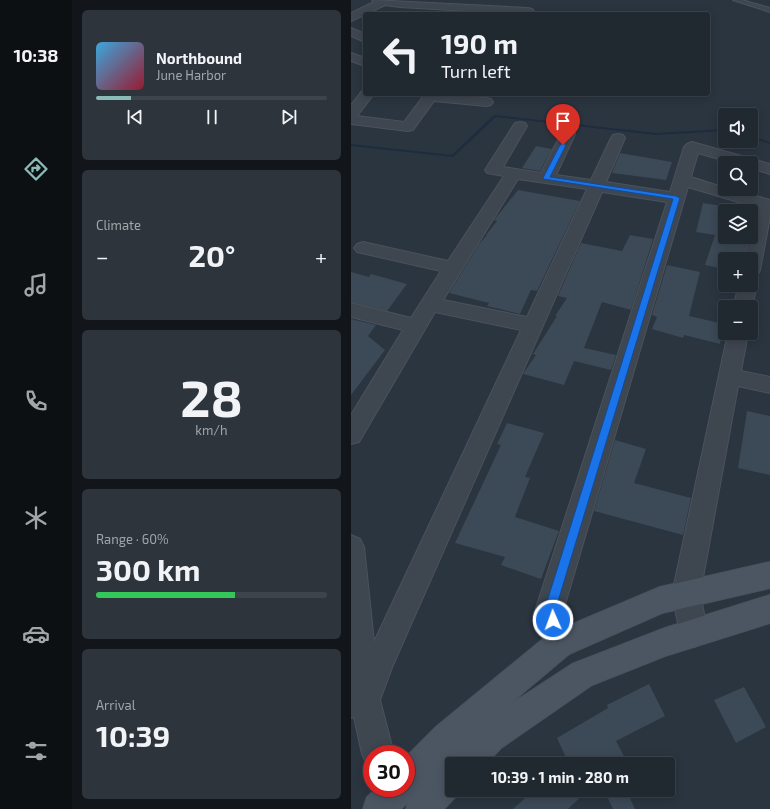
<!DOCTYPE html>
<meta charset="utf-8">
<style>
:root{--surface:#202830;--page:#2d343c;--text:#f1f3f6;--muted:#a2a6ab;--line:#3d444c;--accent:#8bbbb9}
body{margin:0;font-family:"Exo 2",sans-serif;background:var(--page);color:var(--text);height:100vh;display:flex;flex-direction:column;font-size:15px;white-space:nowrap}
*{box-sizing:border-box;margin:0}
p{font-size:13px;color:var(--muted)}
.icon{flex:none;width:22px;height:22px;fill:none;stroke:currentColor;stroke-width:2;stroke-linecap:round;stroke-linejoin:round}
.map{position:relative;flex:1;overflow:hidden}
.sheet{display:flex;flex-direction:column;gap:10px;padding:10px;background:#12161a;width:279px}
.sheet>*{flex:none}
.hud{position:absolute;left:12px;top:12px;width:347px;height:84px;border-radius:4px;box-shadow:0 2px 10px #0003,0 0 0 1px var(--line);background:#202830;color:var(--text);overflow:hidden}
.fabs{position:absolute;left:367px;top:108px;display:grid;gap:8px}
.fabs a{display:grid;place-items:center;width:40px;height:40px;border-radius:4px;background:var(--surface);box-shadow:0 2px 10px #0003,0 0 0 1px var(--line);font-size:20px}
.speed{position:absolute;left:12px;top:745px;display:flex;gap:8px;font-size:20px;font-weight:700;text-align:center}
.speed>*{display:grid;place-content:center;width:52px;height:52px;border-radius:50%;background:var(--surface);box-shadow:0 2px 10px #0003,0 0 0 1px var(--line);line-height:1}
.speed .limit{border:6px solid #d22;background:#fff;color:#111}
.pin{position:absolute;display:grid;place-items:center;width:34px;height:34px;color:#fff;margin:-41px -17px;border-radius:50% 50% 50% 0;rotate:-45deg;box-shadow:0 0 4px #0007}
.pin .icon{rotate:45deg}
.me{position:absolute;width:44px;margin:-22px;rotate:358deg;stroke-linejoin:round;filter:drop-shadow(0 0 3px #0008)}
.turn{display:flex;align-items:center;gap:14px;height:84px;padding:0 12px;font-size:18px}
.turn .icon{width:52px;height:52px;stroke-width:2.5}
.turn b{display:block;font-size:28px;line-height:34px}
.big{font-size:30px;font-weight:700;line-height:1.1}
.sheet .widget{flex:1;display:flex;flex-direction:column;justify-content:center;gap:6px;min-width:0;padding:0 14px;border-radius:6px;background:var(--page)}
.sheet .dial{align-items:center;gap:0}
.dial b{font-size:52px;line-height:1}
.song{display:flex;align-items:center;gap:12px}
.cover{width:48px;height:48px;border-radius:6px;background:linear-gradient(135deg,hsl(200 70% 55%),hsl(350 70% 35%))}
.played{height:4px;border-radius:2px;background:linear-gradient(90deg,var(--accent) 15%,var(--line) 15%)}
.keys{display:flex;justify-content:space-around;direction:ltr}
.heat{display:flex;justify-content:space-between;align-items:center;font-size:22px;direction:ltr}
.charge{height:6px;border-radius:3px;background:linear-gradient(90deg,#34c759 60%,var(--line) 0)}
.trip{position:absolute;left:94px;top:757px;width:230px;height:40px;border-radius:4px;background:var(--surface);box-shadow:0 2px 10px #0003,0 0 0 1px var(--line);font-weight:700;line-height:40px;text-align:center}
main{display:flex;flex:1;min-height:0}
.tab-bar{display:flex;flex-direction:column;width:72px;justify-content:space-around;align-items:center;background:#0d1013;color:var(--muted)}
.tab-bar .icon{width:28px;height:28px}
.tab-bar .selected{color:var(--accent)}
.tab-bar b{font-size:18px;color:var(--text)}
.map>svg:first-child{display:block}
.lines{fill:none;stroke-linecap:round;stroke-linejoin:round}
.stream{fill:#1d2c3e;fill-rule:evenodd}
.building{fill:#3c4956}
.lane-casing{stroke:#4a525d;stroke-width:2}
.street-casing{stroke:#4a525d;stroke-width:2}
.secondary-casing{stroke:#4a525d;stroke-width:2}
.lane{fill:#3e4650;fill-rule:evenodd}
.street{fill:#3e4650;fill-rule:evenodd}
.secondary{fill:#4c5663;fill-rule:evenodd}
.route{fill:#1a73e8;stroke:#114b97}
</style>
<main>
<nav class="tab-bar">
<b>10:38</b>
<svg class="icon selected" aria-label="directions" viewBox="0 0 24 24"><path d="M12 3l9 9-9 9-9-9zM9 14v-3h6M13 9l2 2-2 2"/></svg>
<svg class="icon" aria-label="music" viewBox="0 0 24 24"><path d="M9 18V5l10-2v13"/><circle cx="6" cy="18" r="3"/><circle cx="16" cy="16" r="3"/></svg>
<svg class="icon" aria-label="phone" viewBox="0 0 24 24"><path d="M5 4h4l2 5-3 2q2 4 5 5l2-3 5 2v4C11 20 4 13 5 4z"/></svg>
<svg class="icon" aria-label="climate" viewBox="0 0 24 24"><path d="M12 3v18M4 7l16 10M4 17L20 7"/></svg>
<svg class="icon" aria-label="car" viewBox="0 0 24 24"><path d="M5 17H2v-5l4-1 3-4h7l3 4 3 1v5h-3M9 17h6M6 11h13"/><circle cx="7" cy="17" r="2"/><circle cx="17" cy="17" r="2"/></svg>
<svg class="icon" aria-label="filters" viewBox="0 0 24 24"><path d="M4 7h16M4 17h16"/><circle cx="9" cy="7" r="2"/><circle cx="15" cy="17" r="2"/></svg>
</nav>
<section class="sheet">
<div class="widget">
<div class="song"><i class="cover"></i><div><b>Northbound</b><p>June Harbor</p></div></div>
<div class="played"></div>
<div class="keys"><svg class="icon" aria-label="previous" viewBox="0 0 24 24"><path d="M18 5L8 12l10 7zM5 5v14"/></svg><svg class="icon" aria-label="pause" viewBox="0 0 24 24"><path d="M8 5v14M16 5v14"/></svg><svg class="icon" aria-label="next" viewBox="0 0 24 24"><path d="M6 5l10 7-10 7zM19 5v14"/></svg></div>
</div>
<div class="widget"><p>Climate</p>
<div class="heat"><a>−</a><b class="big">20°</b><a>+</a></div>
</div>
<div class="widget dial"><b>28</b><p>km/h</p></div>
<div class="widget"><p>Range · 60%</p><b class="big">300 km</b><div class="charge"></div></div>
<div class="widget"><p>Arrival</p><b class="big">10:39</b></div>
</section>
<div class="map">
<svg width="419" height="809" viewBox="0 0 419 809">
<rect width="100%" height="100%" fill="#2a3540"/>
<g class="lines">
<g class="stream">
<path d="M143 115 305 133 374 129V131L305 135 145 117 102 157 0 146V144L101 155Z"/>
<path d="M400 136 419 142V144L400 138Z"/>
</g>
</g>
<g class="building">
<path d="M185 146 201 149 189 171 171 168Z"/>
<path d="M269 153 321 162 315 180 261 173Z"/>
<path d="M167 190 229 201 186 291 180 290 169 314 136 306 138 303 98 293 129 243 136 235H135L146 221 143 220Z"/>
<path d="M352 203 389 209 388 211H374V237H383L382 242 395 245 392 259H374V269L354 265 364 235 345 232Z"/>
<path d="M279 235 302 239 280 310 251 302 233 348 265 355 260 370 223 361 213 385 172 374 185 355 182 354 206 316H204L216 298 207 296 230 243 271 251Z"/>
<path d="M316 265 349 272 338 316 373 324 369 344 333 335 332 338 301 329 306 317 301 315Z"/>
<path d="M0 272 18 277 20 274 56 284 36 311 0 302Z"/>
<path d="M0 319 25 325 17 336 34 350 0 395Z"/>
<path d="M396 411 419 416V475L387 468Z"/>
<path d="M156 423 193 433 174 477 179 478 164 517 208 531 190 579 150 565 154 557 104 543 150 445 146 444Z"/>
<path d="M264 440 295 449 283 483 340 498 332 535 243 511Z"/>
<path d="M298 684 314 716 265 741 277 764H218L206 738 257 708 256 705Z"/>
<path d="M393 687 415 727 385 743 363 700Z"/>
<path d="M183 790H237L217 809H162Z"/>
<path d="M253 790H287L278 796 284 809H262Z"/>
</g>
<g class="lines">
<defs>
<path id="lane" d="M382 0H391L419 8V12Z"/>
<g id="street">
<path d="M21 0 177 8 181 9 183 11 179 14H169L49 7 34 5 0 21V13L23 2Z"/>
<path d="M0 28 14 34V42L0 36Z"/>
<path d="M0 53 14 58V66L0 61Z"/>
<path d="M14 90V94H23L6 116 53 122 74 94H99L135 98 140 99 142 102 140 105 135 106 83 101 62 130 57 131 0 124V105L11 91Z"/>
<path d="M169 122 174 123 176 126 152 167 190 173 210 134 212 131 217 130 222 131 224 134 205 175 240 180 260 138 262 135 267 134 272 135 274 138 255 182 319 192 333 147 336 144 341 142 419 164V174L400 168V163H382L347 153 340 177 374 188V189H379L419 200V217L409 270 407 274 400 276V259H393L398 237H400V226L404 207 337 187 213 608 222 644 218 654 208 658 198 654 194 644 185 608 316 202 251 192 42 665 29 700 43 754H21V767L16 765 11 754 3 717 0 718V535L9 539 13 547 23 642 170 330 84 312 8 442 0 444V415L52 330 0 317V303L60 318 90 271 6 252 3 248 6 244 12 242 97 261 153 176 136 173 134 170 164 123ZM167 179 236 189 176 317 92 300Z"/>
<path d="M400 280 404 281 406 285 400 310V307H382L388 285H400Z"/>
<path d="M377 333H397L390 371 419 377V393L387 386 349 594 357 633 353 643 343 647 333 643 329 633 321 594Z"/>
</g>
<path id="secondary" d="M419 562V588L311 613 218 654 154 708 221 664 314 628 419 595V623L314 656 241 685 150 748 135 764H101V790H111L93 809H55L58 801 50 809H12L16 797 26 788H55V757L86 726 198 634 309 587ZM102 754 99 762 92 765Z"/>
</defs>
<use href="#lane" class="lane-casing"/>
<use href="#street" class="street-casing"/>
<use href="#secondary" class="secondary-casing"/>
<use href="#lane" class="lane"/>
<use href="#street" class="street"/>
<use href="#secondary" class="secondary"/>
</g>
<path class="route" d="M212 143 215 145 199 177 325 196 329 198 205 608 208 620 206 624 202 626 198 624 194 608 322 199 193 179 192 178 209 145Z"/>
</svg>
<div class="fabs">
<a><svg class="icon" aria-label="sound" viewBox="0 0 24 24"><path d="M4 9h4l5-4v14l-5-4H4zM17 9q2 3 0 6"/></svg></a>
<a><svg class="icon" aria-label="search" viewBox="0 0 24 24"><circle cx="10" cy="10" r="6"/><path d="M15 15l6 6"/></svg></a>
<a><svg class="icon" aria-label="layers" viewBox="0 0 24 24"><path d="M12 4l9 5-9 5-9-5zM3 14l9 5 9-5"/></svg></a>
<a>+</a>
<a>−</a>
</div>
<div class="speed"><div class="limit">30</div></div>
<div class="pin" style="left:212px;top:145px;background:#d93025"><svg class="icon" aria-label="arrive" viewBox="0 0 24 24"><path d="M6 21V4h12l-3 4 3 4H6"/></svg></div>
<svg class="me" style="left:202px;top:620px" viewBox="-20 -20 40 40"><circle r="17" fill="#1a73e8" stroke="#fff" stroke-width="3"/><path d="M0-11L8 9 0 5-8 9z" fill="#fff"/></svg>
<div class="trip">10:39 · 1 min · 280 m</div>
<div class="hud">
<div class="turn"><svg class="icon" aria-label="left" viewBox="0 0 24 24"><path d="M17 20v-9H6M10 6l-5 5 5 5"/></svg><div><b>190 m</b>Turn left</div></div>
</div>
</div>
</main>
